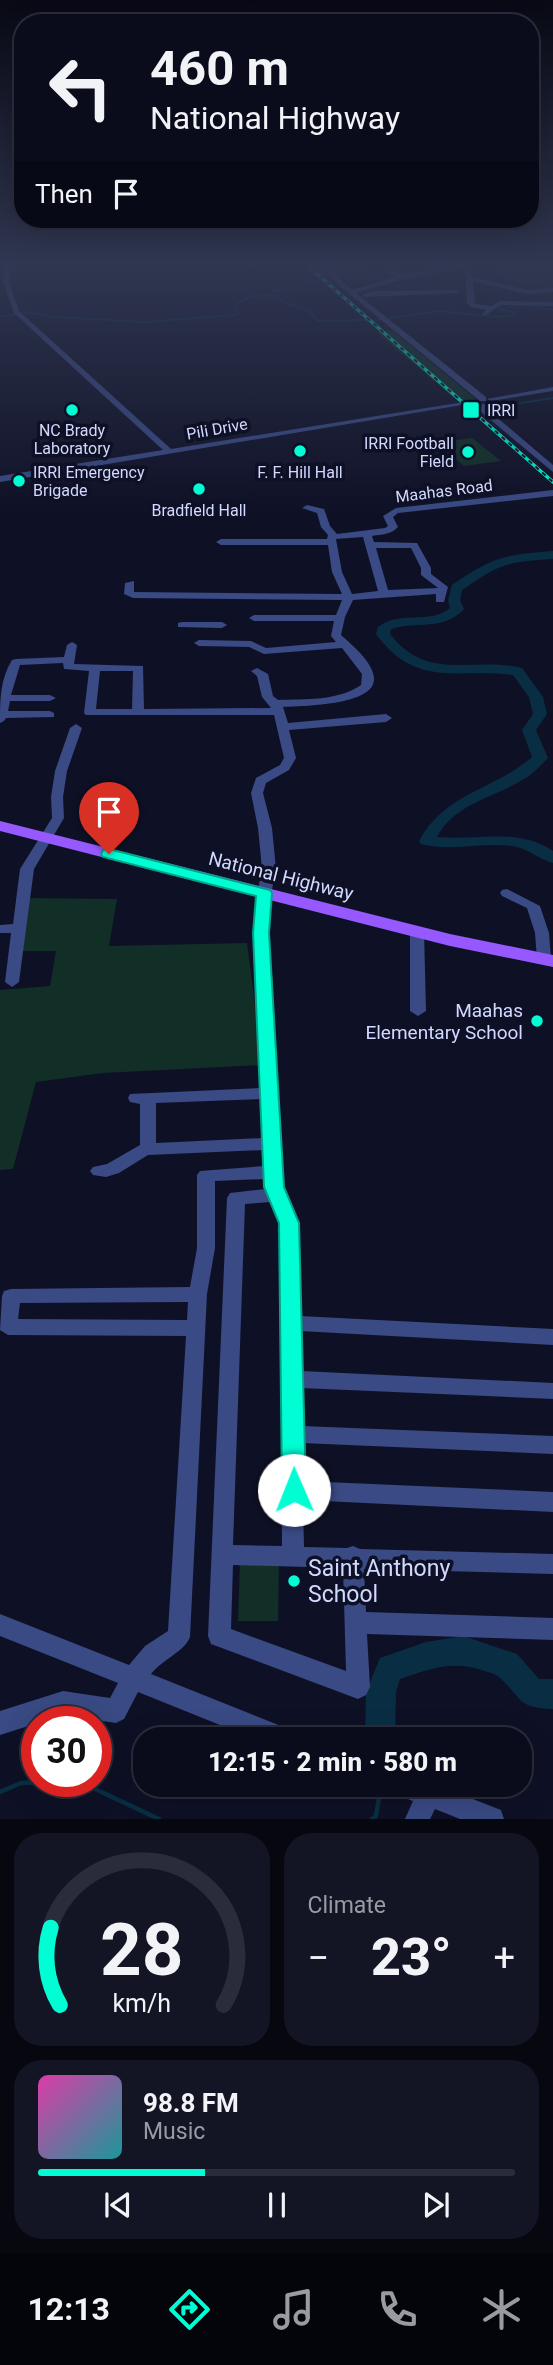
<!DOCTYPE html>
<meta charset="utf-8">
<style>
:root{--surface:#0a0c1c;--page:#131525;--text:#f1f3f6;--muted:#999ba3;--line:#2a2c3b;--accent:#00fdd3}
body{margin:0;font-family:Roboto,sans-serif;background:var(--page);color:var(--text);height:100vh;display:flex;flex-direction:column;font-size:26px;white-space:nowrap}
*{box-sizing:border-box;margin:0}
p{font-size:23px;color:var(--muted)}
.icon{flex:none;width:38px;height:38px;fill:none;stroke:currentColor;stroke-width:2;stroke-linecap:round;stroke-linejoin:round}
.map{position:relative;height:1819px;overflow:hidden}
.side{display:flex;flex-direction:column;gap:14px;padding:14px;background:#06070f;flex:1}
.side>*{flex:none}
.hud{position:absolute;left:14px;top:14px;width:525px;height:214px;border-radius:28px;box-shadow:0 7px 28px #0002,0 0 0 2px var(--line);background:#0a0c1c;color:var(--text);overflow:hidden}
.speed{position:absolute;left:21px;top:1706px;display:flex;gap:14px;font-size:35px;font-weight:700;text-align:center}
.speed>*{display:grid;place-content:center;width:91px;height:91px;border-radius:50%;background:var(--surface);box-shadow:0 7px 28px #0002,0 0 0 2px var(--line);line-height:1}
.speed .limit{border:10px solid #d22;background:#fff;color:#111}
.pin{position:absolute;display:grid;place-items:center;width:60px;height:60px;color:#fff;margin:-72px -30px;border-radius:50% 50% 50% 0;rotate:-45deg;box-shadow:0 0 7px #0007}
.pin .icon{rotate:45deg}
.me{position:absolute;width:77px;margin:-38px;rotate:359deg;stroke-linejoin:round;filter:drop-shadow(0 0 5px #0008)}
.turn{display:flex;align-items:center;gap:24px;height:147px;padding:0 21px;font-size:32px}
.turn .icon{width:91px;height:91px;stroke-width:2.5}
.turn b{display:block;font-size:49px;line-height:60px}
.then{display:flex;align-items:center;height:66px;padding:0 21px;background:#0003;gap:14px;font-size:26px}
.big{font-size:52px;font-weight:800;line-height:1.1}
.side .widget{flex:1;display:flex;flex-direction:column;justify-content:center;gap:10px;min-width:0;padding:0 24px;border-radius:28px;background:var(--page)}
.side .dial{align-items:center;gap:0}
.dial svg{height:182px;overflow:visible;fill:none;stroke:var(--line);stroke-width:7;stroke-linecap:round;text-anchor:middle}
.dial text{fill:var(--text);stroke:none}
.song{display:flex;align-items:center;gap:21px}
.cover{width:84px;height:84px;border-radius:10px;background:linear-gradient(135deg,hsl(320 70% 55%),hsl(180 70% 35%))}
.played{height:7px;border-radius:4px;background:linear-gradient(90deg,var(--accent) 35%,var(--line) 35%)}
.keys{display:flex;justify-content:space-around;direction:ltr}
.heat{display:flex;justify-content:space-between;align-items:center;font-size:38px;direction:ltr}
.side .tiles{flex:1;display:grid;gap:14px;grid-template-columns:1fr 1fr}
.widget:last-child{grid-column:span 2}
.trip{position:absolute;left:133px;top:1727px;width:399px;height:70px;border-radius:28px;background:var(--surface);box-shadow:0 7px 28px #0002,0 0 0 2px var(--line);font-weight:800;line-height:70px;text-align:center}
.tab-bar{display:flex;height:112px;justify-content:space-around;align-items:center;background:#04050b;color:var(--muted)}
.tab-bar .icon{width:49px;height:49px}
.tab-bar .active{color:var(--accent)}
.tab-bar b{font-size:32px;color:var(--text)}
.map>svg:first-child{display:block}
.green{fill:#112f26}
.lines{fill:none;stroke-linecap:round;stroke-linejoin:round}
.stream-far1{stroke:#092e43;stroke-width:2}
.stream{stroke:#092e43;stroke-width:4.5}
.river{fill:#092e43;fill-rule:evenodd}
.minor{fill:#394a84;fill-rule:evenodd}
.major{fill:#9559ff;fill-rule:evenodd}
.rail-casing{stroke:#00fdd3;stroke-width:3.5}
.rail{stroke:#0e1025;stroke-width:2;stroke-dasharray:4.5;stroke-linecap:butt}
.route{fill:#00fdd3;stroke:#00a489;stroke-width:2}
.poi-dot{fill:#00fdd3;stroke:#0e1025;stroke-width:2.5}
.labels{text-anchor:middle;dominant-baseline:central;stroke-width:7;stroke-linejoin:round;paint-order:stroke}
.far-poi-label{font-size:16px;fill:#d2d9ff;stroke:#0e1025}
.far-street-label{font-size:16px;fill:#d2d9ff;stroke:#0e1025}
.street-label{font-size:19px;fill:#d2d9ff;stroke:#0e1025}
.poi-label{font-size:19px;fill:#d2d9ff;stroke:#0e1025;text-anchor:end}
.near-poi-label{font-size:23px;fill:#d2d9ff;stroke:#0e1025;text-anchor:start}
</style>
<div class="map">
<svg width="553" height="1819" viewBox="0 0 553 1819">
<rect width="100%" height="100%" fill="#0e1025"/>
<g class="green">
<path d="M323 264H390V268L369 267 368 270 374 271V274L375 271H389V274L404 276C384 280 364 281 348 281Z"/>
<path d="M514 264 553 268V286L534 287 496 276 493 270Z"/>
<path d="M392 330 477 400 459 402 376 332Z"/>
<path d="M472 438 501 461 464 466 436 443Z"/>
<path d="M20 898 117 899 109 946 247 943 263 1065 103 1073 36 1082 13 1169 0 1170V990L50 986 56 951H13Z"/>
<path d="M240 1559 279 1560 278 1621H238Z"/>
</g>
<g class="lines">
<g class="stream-far1">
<path d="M542 287 553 286"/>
<path d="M271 294 274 291 313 283 304 269 316 264"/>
<path d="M530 305 553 310"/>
<path d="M0 317 26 312 54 317 146 322 235 315 238 314 235 305C249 295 263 293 280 297V301L308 310 318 321 375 320 440 311 493 317 514 315 516 312 499 310 520 305"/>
<path d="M520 403 553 398"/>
</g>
<g class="stream">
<path d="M80 1782 159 1819"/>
<path d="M0 1792 21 1783 57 1782"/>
<path d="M372 1819 376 1816 381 1785"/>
</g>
<g class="river">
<path d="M553 551V559C506 562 501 563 462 590L460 600 464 609C445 631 416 621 391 629L390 634C428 683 473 656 522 668L543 697 547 714 536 730 548 758 545 761C539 767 532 775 524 779 494 798 455 803 437 837 477 841 517 827 553 851V863C538 859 528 848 512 846 482 842 451 852 421 844L419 841C446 792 493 791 532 757L522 730 533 714 529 697 513 675C458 668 416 689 376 634L378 627C399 610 430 625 450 608L448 600 452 585C494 557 502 555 553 551Z"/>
<path d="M463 1636 517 1654 539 1679H553V1709C516 1707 524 1700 500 1678 496 1674 491 1673 485 1671 452 1660 433 1668 400 1679L396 1692 395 1740H365L366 1692 380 1658 426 1642Z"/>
</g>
<g class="minor">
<path d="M9 264H16L10 269 9 282 19 311 171 449 476 400 480 402 0 482V476L163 450 14 313 3 282 4 268Z"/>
<path d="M319 264H325L352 290 398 276 390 274 388 264H394L395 272C422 277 450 264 478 264L400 280 356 293 486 397V401H480L341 287Z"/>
<path d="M465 271H469L473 277 527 290 553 288V292L527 294 473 281 475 304 491 306 500 301 553 302V306L501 305 486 315H482L486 310 471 307 467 303Z"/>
<path d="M459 290 457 293 365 297 362 295 374 291Z"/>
<path d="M553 387V391L491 401 487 399Z"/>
<path d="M482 404H488L487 409 553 465V472L480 411Z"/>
<path d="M553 490V496L398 513 393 517 398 527C391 535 382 534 372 536L374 542 417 543 431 568V574L448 587 444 602H436V594L353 600 345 617 341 635C352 645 373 662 374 678 376 706 301 706 283 707L288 723 386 714 392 718 386 722 289 730 296 758 289 770 266 783 263 793 272 828 276 869 269 905 268 933 283 1187 298 1223 300 1316 553 1329V1345L300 1331 301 1371 553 1383V1399L301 1388 302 1426 553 1436V1454L302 1443 303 1481 553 1492V1512L303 1500 304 1547 347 1548 353 1546 360 1549 553 1554V1574L364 1569 366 1612 553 1618V1640L367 1634 370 1687 366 1695 358 1699 211 1644 208 1636 227 1198 230 1193 266 1189 265 1179 215 1181V1248L207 1294 190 1637C185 1651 162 1660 151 1674L296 1732 300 1740H257L138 1692 124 1719 116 1723 63 1715 0 1735V1711L63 1691 110 1698 118 1683 0 1636V1614L129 1665 145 1646 168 1631 186 1336 8 1335 0 1330 2 1296 4 1291 11 1289 190 1287 197 1248V1175L200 1171 264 1166V1150L148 1155 119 1173 106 1177 93 1175 90 1171 93 1167 107 1164 140 1145V1104L130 1102 128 1098 130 1094 261 1088 254 933 255 905 262 869 258 828 251 793 256 778 280 765 284 758 274 715H86L84 713 89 671 64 669 63 663 20 665 11 695H50L56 698 50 701H10L8 711H50L54 713V717L6 718 4 721 0 723C0 700 0 679 12 660L16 659 64 657 67 645 72 642 77 645 74 664 143 666 144 709 271 708 262 697 257 676 251 671 257 668 268 674 273 696 278 700C305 699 338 701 361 685L362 674 342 648 264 654 249 647 199 646 194 643 199 640 251 641 266 648 336 642 331 636 334 621H254L249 618 254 615H336L342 600 133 598 124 594 125 583 134 581V592L342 594 332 572 328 545H221L216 542 221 539H327L328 535 321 527 317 513 302 508 307 505 324 509 330 526 337 534 385 528 388 526 383 516 396 508ZM363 537 378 591 352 594 342 572 336 539ZM376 548H411L421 568V575L438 588 388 590ZM100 671H133L132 709H96ZM261 1099 263 1138 156 1143V1103ZM271 1202 280 1223 282 1546 233 1545 245 1204ZM188 1302 187 1320 18 1319 20 1303ZM233 1565 343 1568 346 1671 231 1629Z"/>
<path d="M182 622H222L227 625 222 628 178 627V623Z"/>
<path d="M76 724 82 728 67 771 63 797 64 818 34 869 19 982 12 987 5 982 11 933H0V925L13 924 20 869 52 818 51 797 55 771 70 728Z"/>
<path d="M507 889 540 906 549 933 551 959 549 962H539L537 959 535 933 527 908 502 896 500 893 502 890Z"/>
<path d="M417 927 424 931 426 1011 418 1016 410 1011V931Z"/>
<path d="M392 1785H437L501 1810 504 1819H460L435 1809 430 1819H405L413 1801 395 1794Z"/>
</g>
<path class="major" d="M0 821 450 934 553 955V967L450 946 0 831Z"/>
<defs>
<path id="rail" d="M306 264 553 482"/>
</defs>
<use href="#rail" class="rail-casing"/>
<use href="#rail" class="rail"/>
</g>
<linearGradient id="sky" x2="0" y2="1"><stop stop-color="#080914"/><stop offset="0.51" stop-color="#303751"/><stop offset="1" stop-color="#303751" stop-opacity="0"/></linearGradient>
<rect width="553" height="518" fill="url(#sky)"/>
<path class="route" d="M109 849 270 890 272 893 269 933 284 1187 299 1223 306 1490 302 1497 294 1500 285 1497 282 1490 279 1223 264 1187 253 933 256 896 103 857 101 854 103 850Z"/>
<g class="poi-dot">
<circle cx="72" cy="410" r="7"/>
<rect x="462" y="401" width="18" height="18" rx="3.5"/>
<circle cx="300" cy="451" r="7"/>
<circle cx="468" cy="452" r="7"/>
<circle cx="19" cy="481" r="7"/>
<circle cx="199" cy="489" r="7"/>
<circle cx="537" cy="1021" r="7"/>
<circle cx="294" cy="1581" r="7"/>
</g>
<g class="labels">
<g class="far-poi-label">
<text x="487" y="410" text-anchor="start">IRRI</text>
<text x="72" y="430">NC Brady<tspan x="72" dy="18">Laboratory</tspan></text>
<text x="454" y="443" text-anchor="end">IRRI Football<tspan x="454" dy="18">Field</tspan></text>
<text x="33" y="472" text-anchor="start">IRRI Emergency<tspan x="33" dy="18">Brigade</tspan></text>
<text x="300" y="472">F. F. Hill Hall</text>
<text x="199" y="510">Bradfield Hall</text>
</g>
<g class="far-street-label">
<text transform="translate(217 429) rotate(-10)">Pili Drive</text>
<text transform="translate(444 491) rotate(-7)">Maahas Road</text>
</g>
<g class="street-label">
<text transform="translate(281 876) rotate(14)">National Highway</text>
</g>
<g class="poi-label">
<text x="523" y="1010">Maahas<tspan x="523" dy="22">Elementary School</tspan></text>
</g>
<g class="near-poi-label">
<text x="308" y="1568">Saint Anthony<tspan x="308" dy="26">School</tspan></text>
</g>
</g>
</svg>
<div class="speed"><div class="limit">30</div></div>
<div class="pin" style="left:109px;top:854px;background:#d93025"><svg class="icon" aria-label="arrive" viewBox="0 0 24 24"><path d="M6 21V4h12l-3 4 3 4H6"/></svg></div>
<svg class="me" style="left:294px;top:1490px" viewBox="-20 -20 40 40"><circle r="19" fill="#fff"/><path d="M0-13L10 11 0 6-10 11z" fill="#00fdd3"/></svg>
<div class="trip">12:15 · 2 min · 580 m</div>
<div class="hud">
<div class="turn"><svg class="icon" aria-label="left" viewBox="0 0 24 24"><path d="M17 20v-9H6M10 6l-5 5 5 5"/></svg><div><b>460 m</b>National Highway</div></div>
<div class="then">Then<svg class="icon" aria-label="arrive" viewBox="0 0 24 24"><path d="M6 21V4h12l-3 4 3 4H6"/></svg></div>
</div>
</div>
<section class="side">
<div class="tiles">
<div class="widget dial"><svg viewBox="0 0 100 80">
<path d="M14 69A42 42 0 1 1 86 69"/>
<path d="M14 69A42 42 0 0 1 10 35" stroke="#00fdd3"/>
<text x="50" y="56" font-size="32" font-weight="700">28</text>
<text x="50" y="72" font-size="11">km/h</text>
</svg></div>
<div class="widget"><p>Climate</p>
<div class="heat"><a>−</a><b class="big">23°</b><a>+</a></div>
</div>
<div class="widget">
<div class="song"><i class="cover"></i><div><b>98.8 FM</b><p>Music</p></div></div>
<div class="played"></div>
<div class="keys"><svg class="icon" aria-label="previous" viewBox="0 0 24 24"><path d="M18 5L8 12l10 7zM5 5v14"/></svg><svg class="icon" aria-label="pause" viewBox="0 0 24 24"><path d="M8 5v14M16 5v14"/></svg><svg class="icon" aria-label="next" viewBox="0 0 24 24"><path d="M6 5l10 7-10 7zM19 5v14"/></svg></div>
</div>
</div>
</section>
<nav class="tab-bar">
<b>12:13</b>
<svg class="icon active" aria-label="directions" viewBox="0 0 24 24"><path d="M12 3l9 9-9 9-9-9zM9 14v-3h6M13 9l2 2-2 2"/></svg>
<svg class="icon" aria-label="music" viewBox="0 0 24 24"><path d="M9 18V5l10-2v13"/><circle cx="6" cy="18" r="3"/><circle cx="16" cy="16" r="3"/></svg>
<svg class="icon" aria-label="phone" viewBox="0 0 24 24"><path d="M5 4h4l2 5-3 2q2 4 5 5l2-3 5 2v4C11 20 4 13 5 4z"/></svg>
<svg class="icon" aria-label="climate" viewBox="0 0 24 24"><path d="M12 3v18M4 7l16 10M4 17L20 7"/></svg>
</nav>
